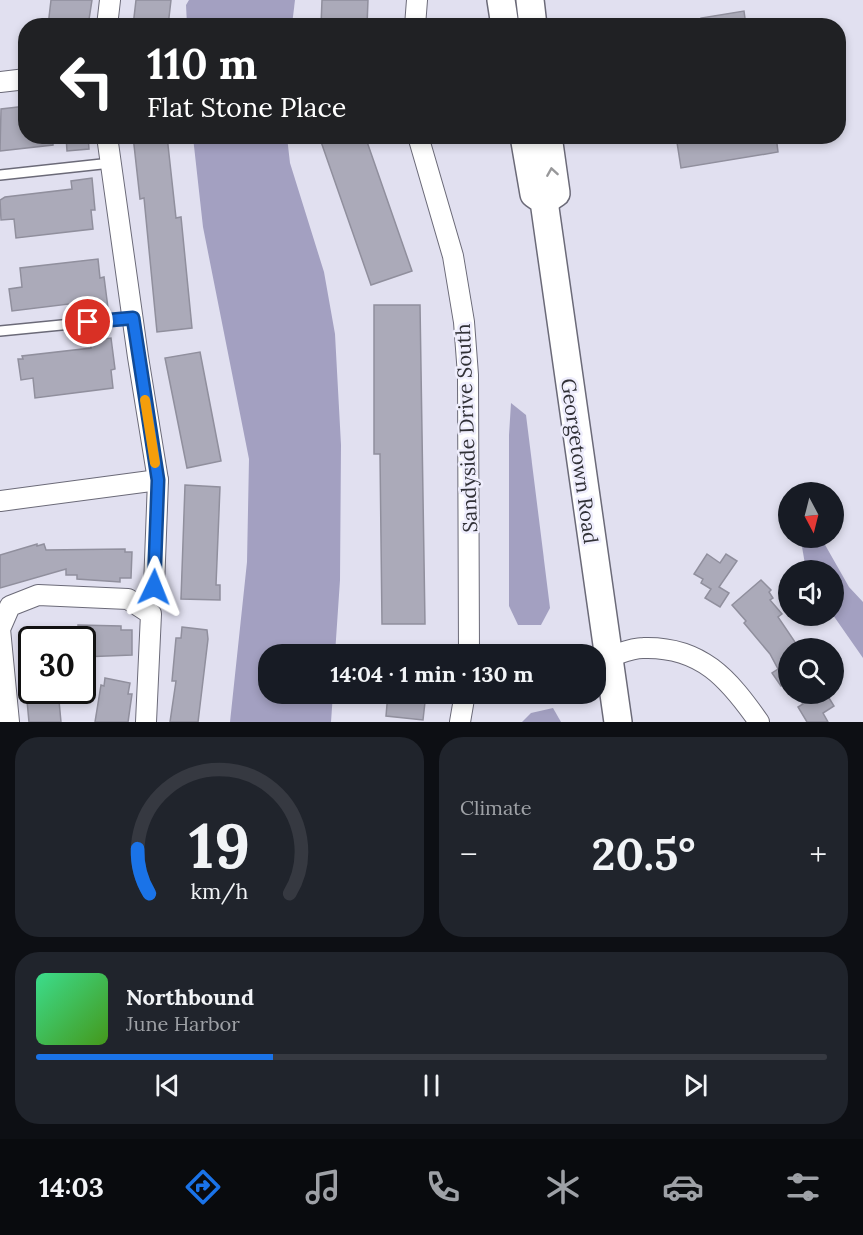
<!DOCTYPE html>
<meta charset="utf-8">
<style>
:root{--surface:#171b24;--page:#20242c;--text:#f1f3f6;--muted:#9ea1a6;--line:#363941;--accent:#1a73e8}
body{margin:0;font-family:Lora,serif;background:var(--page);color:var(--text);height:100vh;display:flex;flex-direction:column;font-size:22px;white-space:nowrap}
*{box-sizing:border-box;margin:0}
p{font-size:20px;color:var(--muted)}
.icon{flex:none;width:33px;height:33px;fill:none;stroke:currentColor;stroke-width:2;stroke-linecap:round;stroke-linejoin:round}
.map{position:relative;height:722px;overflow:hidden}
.side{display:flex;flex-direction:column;gap:15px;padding:15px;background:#0d0f14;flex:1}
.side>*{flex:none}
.top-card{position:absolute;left:18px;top:18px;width:828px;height:126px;border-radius:24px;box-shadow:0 3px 9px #0003;background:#202124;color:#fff;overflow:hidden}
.needle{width:39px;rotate:173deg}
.tools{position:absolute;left:778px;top:482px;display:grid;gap:12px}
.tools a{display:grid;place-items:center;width:66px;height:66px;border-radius:50%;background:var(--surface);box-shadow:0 3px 9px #0003;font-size:30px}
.speed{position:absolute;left:18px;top:626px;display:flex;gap:12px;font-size:30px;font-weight:700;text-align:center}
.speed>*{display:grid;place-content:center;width:78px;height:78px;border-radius:50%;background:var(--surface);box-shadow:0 3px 9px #0003;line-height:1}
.speed .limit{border:3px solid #111;border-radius:9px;background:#fff;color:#111}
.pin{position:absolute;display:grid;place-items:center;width:51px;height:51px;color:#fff;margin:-26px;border:3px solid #fff;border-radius:50%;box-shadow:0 2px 6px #0007}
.me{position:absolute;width:66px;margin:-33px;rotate:2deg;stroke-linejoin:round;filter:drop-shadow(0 0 4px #0008)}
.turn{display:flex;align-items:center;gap:21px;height:126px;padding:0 30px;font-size:27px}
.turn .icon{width:78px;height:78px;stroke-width:2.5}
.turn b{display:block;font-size:42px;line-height:51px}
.big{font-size:45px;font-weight:800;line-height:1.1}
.side .widget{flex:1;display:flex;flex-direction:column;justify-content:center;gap:9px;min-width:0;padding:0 21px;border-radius:24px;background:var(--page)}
.side .dial{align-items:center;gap:0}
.dial svg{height:156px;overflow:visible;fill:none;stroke:var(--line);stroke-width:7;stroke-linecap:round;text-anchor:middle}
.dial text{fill:var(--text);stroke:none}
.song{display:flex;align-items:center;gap:18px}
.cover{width:72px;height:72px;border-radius:9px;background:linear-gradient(135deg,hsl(150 70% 55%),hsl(100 70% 35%))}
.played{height:6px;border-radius:3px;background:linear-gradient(90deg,var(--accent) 30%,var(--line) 30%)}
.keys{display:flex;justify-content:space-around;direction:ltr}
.heat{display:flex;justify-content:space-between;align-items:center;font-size:33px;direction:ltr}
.side .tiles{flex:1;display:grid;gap:15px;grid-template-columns:1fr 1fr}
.widget:last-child{grid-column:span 2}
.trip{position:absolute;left:258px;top:644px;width:348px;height:60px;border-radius:24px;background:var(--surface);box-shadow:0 3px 9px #0003;font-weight:800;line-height:60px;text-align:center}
.tab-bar{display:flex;height:96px;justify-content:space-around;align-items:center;background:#090b0e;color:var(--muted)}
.tab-bar .icon{width:42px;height:42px}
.tab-bar .active{color:var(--accent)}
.tab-bar b{font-size:27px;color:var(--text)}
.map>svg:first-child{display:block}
.water{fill:#a3a0c1}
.building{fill:#abaab9;stroke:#908f9d;stroke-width:1.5}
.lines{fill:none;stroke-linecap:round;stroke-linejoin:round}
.lane-casing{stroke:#6b6a78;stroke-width:12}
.street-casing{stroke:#6b6a78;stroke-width:22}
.secondary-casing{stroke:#6b6a78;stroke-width:30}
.lane{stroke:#fff;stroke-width:9}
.street{stroke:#fff;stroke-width:20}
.secondary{stroke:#fff;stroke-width:27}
.oneway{stroke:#98989a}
.route-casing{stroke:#114b97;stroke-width:15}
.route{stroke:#1a73e8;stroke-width:10}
.slow{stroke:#f59e0b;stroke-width:10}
.labels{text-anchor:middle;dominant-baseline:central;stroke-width:5;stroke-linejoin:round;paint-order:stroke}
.street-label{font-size:20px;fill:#303036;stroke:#efeefd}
</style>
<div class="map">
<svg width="863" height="722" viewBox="0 0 863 722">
<rect width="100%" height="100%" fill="#e1e0f0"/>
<g class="water">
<path d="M189 0H295L292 25H187L186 5Z"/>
<path d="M193 137H287L290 163 324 272 335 334 341 445 340 580 335 654H268V693H333L331 722H230L247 562 249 459 203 227Z"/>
<path d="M511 403 526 415 550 608 541 625H518L509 606V435Z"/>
<path d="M801 541 824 543 849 587 863 602V658L833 615 834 570H806Z"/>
<path d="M553 708 561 722H522L531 713Z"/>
</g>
<g class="building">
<path d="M51 0H92L88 26H48Z"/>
<path d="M136 0H171L168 26H133Z"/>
<path d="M322 0H368L367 26H321Z"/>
<path d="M744 11 746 26H702L701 18Z"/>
<path d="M26 106V136H53V145L0 151 1 109Z"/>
<path d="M66 136H88L89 149 67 151Z"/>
<path d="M133 136H167L176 218 181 217 192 328 157 332 144 198 140 199Z"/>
<path d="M319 136H365L412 271 371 285Z"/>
<path d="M676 136H776L778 152 681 168Z"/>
<path d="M92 178 95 210H91L93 229 16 238 14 219 1 220 0 200 5 197 72 189 71 181Z"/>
<path d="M98 259 100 278 104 277 108 308 86 310 85 302 12 311 9 289 22 287 20 268Z"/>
<path d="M374 305H420L425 624H382L380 454H374Z"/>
<path d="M111 338 115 369 111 370 113 388 35 398 33 378 21 380 18 359H23L22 356 91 348 90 341Z"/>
<path d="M200 352 221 461 187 468 165 358Z"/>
<path d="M185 485 220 487 216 585H220V600L181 599Z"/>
<path d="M37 544V546L44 544 46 550 125 549V552H132L131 578H120V582L77 579V575H66V569L0 588V555Z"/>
<path d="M707 554 720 563 726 554 737 561 719 587 729 593 720 607 705 598 711 589 701 583 703 579 694 574Z"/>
<path d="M761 580 771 590 769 592 773 598 770 600 782 614 778 617 799 648H789V686L787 683 781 686 772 673 778 669 770 654 744 623 746 621 732 605Z"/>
<path d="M78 625 121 626V630H132V655L82 657V639H78Z"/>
<path d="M182 627 207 630 208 639 198 722H170L176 681H172L176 638H181Z"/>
<path d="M105 678 130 683 128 694H132L128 722H95L101 685 104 686Z"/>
<path d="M26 690H58L61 722H29Z"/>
<path d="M388 693H426L423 720 386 716Z"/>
<path d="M796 693H826L834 706 823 713 828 722H807L798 707 803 704Z"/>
</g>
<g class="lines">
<defs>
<g id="lane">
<path d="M0 175 111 163"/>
<path d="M0 331 133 318"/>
</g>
<g id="street">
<path d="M107 26 110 0"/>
<path d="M415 26 417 0"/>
<path d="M0 82 26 79"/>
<path d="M107 136 138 357 158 480 154 587"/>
<path d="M418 136 453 256 464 322 468 375 469 654"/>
<path d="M0 501 158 480"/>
<path d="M598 659C614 657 628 648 643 648 701 646 729 679 759 722"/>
<path d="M9 722 0 629 10 606 38 595 128 599 151 614 146 722"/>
<path d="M460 722 465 693"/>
</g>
<g id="secondary">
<path d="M501 0 505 26"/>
<path d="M530 0 533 26"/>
<path d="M524 136 534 194 544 201 618 722"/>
<path d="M544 201 556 193 548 136"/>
</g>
</defs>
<use href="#lane" class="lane-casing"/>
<use href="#street" class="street-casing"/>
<use href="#secondary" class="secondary-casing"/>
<use href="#lane" class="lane"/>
<use href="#street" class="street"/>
<use href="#secondary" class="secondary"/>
</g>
<defs><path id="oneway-chevron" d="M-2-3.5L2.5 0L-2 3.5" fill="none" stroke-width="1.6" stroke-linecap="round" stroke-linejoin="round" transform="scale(1.5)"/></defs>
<use class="oneway" href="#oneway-chevron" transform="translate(552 172) rotate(-99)"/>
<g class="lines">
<defs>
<path id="route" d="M88 322 133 318 158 480 154 587"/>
</defs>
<use href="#route" class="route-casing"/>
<use href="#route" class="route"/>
<path class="slow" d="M145 400 155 463"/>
</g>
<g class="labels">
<g class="street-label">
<text transform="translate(466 428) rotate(-92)">Sandyside Drive South</text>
<text transform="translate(580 461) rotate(82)">Georgetown Road</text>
</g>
</g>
</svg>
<div class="tools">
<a><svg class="needle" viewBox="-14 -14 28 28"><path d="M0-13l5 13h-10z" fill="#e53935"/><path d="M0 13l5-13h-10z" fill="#9ea1a6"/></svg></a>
<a><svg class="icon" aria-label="sound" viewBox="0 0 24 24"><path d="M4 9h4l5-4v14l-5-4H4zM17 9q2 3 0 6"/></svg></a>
<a><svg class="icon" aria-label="search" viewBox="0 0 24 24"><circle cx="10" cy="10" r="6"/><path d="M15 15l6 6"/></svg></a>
</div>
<div class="speed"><div class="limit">30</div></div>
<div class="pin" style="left:88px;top:322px;background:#d93025"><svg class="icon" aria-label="arrive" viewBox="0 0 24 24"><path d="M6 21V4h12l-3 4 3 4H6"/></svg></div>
<svg class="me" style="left:154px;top:587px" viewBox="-20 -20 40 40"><path d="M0-17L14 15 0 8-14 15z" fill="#1a73e8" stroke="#fff" stroke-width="4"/></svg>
<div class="trip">14:04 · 1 min · 130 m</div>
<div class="top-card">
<div class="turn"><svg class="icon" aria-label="left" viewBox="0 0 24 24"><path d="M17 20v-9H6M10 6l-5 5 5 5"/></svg><div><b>110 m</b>Flat Stone Place</div></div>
</div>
</div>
<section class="side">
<div class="tiles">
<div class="widget dial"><svg viewBox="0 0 100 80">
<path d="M14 69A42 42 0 1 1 86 69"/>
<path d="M14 69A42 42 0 0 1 8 46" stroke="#1a73e8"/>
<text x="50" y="56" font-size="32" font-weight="700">19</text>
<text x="50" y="72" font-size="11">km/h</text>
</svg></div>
<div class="widget"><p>Climate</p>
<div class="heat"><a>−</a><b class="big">20.5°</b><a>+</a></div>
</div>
<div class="widget">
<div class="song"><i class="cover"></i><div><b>Northbound</b><p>June Harbor</p></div></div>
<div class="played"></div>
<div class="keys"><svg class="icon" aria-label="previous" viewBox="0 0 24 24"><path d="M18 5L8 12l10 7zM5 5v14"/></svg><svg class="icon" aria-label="pause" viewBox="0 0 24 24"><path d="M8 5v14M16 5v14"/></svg><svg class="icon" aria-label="next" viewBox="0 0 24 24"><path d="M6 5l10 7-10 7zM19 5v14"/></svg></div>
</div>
</div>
</section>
<nav class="tab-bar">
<b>14:03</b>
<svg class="icon active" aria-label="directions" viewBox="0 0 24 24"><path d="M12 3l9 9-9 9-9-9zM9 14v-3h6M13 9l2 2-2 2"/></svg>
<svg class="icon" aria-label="music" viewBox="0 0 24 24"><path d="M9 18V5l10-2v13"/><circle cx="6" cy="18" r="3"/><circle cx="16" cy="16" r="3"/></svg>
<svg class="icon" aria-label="phone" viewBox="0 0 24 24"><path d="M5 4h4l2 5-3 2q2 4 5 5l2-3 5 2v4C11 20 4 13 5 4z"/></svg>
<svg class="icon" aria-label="climate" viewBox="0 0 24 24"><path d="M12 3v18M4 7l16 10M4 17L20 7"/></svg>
<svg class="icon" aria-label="car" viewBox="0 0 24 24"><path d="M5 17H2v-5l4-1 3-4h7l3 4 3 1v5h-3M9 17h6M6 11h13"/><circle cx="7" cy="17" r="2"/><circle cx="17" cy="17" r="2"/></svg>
<svg class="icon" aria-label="filters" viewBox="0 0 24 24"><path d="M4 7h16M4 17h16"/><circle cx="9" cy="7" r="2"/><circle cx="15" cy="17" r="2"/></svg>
</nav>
